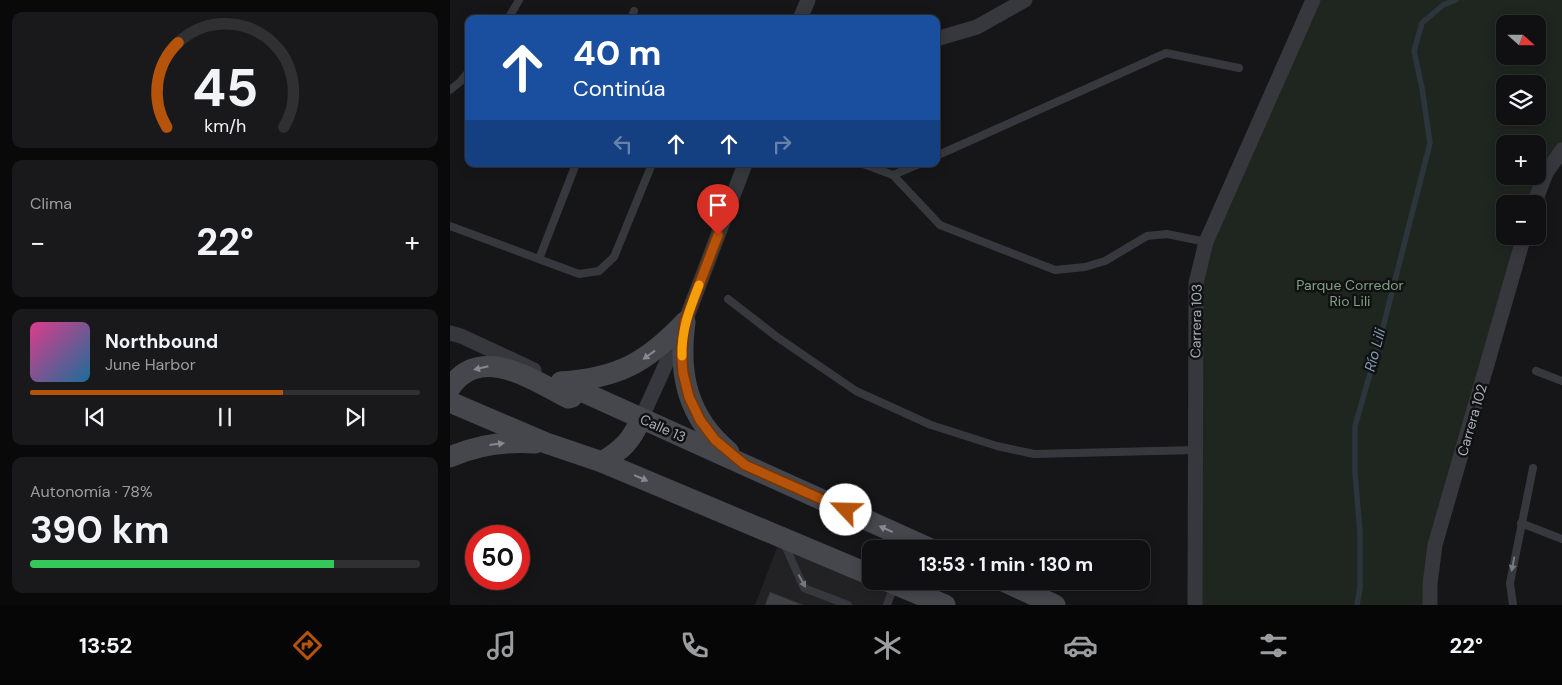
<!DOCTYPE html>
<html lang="es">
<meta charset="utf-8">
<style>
:root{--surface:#101012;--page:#19191b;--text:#f1f3f6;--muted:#9c9d9f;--line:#303032;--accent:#b45309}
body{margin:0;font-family:"DM Sans",sans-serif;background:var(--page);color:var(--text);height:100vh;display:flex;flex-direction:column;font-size:19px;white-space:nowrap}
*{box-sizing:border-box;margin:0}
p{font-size:16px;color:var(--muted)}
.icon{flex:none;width:28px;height:28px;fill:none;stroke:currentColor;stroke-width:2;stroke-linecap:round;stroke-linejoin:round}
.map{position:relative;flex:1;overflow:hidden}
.side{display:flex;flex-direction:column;gap:12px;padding:12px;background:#09090a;width:450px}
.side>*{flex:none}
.top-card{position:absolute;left:15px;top:15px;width:475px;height:152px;border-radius:10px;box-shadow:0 2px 12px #0003,0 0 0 1px var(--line);background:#1a4fa0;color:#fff;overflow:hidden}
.needle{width:32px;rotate:111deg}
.fabs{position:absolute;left:1046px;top:15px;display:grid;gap:10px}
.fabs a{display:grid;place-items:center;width:50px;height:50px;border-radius:10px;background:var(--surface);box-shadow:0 2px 12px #0003,0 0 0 1px var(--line);font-size:25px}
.speed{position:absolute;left:15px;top:525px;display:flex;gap:10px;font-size:25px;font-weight:700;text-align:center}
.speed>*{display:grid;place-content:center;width:65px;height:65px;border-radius:50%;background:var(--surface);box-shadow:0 2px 12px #0003,0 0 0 1px var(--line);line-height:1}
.speed .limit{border:8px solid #d22;background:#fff;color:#111}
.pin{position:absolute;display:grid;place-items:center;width:42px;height:42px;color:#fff;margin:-51px -21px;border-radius:50% 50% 50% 0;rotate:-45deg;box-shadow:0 0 5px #0007}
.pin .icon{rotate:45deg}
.me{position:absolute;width:55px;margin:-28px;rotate:294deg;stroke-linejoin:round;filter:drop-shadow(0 0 4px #0008)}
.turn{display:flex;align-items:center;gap:18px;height:105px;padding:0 25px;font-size:22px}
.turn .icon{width:65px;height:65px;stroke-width:2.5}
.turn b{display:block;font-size:35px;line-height:42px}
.lanes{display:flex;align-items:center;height:48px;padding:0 25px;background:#0003;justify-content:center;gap:25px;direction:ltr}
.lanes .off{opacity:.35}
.big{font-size:38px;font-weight:700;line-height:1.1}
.side .tile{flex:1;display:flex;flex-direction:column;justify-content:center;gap:8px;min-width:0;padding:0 18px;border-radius:10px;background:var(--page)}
.side .dial{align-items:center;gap:0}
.dial svg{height:130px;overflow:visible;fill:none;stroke:var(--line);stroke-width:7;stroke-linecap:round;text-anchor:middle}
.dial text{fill:var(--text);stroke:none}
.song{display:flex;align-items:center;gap:15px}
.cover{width:60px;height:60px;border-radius:8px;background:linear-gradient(135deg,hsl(330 70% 55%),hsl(200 70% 35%))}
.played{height:5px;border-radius:2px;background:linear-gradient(90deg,var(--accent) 65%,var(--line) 65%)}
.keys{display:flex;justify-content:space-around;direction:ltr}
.heat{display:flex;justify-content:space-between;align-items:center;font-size:28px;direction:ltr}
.charge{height:8px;border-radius:4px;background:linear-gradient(90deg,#34c759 78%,var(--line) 0)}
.trip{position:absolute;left:412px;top:540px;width:288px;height:50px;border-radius:10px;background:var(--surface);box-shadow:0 2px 12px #0003,0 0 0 1px var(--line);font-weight:700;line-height:50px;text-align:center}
.tab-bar{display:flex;height:80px;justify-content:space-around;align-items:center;background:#060607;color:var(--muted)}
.tab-bar .icon{width:35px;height:35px}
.tab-bar .selected{color:var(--accent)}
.tab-bar b{font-size:22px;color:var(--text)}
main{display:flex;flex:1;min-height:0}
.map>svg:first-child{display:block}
.built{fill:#222225}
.green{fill:#1e261f;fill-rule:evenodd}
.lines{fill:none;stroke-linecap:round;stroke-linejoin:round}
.stream{stroke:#2c353c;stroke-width:5.5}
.building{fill:#404145;stroke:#303034}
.lane{stroke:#37383d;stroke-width:8}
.street{stroke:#37383d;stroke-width:15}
.secondary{stroke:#45474d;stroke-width:21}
.oneway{fill:#858993}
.oneway2{fill:#757881}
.route-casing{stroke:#753606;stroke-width:12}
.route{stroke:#b45309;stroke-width:9}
.slow{stroke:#f59e0b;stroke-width:9}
.labels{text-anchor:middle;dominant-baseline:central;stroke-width:5;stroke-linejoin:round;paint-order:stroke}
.park-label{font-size:14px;fill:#7fa381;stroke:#111113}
.street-label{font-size:14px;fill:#a8adb8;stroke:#111113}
.water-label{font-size:15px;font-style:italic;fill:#7f9bb3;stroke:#111113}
</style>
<main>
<section class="side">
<div class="tile dial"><svg viewBox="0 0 100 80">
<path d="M14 69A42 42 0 1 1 86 69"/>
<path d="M14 69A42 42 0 0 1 21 17" stroke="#b45309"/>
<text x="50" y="56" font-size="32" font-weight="700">45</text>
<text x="50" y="72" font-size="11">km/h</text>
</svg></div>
<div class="tile"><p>Clima</p>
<div class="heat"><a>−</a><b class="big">22°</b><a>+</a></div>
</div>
<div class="tile">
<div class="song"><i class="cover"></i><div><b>Northbound</b><p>June Harbor</p></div></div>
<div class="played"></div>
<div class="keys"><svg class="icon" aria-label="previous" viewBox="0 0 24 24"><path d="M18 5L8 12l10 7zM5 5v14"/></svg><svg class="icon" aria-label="pause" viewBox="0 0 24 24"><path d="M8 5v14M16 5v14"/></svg><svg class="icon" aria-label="next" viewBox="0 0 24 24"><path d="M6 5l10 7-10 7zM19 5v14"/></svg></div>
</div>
<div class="tile"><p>Autonomía · 78%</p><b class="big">390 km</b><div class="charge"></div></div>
</section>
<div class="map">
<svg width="1112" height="605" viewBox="0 0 1112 605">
<rect width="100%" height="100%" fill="#161618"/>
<path class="built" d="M331 537 445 584 437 605H305Z"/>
<path class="green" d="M863 0H1112V150L1084 204H1055V236H1074L985 545 980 605H745L746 283ZM1055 24H1088V56H1055ZM1055 84H1088V116H1055ZM1055 144H1088V176H1055Z"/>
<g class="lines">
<path class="stream" d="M907 605 910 588V533L905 472V426L930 339 980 143 972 88 964 51 972 23 993 5 1006 0"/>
</g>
<path class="building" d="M320 592 353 605H315Z"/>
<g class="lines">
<g class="lane">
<path d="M58 19 69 0"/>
<path d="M181 19 184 11"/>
<path d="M0 90 10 82 19 71"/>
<path d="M486 156 716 53 789 68"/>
<path d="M413 164 443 175 490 225 605 270 635 267 655 261 697 236 717 234 756 242"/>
<path d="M443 175 469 164"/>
<path d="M0 226 129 274 149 271 164 257 202 164"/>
<path d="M89 259 126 164"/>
<path d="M278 299 327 337 406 391 481 425 547 446 584 454 745 450"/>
<path d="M1086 371 1112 381"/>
<path d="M1071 523 1112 539"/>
<path d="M334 543 354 588 398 605"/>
<path d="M437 605 444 586"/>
<path d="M1063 605 1060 583 1083 468"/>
</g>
<g class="street">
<path d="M350 19 358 0"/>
<path d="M486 39 527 27 575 0"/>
<path d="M1084 204 1096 173 1112 150"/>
<path d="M0 333 11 336 84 370"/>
<path d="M191 419 235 322 295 164"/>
<path d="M745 605 746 283 756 242 863 0"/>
<path d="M980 605V584L985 545 1074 236"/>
</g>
<g class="secondary">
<path d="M235 322C228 374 237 417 279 452"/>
<path d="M111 382 481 549"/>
<path d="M111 382C168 378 196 363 235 322"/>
<path d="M0 388C30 343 83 380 118 398L122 397"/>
<path d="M0 402 96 443 152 462 421 575"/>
<path d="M0 457C27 445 56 441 85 443"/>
<path d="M152 462C173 449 181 441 191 419"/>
<path d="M437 581 495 605"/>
<path d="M553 581 605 605"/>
</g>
</g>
<defs><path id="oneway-solid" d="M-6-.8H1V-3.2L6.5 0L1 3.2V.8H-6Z" transform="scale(1.25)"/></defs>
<g class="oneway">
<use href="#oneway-solid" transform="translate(199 355) rotate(144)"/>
<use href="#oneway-solid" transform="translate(31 368) rotate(167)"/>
<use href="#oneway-solid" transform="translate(47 444) rotate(-7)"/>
<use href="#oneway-solid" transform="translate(191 478) rotate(23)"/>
<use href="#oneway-solid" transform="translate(436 529) rotate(-156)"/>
</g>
<g class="oneway2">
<use href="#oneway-solid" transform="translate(1063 564) rotate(101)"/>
<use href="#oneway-solid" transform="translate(352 581) rotate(61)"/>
</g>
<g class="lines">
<defs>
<path id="route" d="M268 235 235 322 232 347V360L233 373 239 397 250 420 265 440 295 465 396 510"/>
</defs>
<use href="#route" class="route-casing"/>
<use href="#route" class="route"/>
<path class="slow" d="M232 356C231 331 240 308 249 285"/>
</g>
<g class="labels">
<g class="park-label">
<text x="900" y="285">Parque Corredor<tspan x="900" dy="16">Rio Lili</tspan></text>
</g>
<g class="street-label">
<text transform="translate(746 321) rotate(-89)">Carrera 103</text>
<text transform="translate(1022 420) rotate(-74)">Carrera 102</text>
<text transform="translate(213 428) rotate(24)">Calle 13</text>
</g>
<g class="water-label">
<text transform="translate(925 350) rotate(-75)">Río Lili</text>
</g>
</g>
</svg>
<div class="fabs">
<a><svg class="needle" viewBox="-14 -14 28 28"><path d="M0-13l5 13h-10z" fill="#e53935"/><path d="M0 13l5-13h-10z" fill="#9c9d9f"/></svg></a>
<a><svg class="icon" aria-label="layers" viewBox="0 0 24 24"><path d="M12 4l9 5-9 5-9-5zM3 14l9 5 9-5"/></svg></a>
<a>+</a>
<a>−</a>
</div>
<div class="speed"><div class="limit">50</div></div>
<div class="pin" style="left:268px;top:235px;background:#d93025"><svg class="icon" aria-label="arrive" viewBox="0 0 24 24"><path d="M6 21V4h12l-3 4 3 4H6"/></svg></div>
<svg class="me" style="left:396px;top:510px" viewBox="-20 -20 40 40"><circle r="19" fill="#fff"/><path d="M0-13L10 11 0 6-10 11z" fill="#b45309"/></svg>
<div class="trip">13:53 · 1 min · 130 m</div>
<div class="top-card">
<div class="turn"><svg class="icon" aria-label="ahead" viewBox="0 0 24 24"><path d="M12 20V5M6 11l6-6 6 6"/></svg><div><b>40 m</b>Continúa</div></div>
<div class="lanes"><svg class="icon off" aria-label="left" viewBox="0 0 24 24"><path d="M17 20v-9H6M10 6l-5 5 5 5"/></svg><svg class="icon" aria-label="ahead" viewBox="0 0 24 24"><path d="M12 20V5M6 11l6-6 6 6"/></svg><svg class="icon" aria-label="ahead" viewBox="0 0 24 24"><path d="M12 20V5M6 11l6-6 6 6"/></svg><svg class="icon off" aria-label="right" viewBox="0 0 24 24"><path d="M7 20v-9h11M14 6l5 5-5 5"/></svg></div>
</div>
</div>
</main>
<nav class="tab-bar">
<b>13:52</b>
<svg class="icon selected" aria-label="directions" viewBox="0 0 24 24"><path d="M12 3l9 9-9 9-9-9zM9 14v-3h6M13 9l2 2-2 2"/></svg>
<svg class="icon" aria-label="music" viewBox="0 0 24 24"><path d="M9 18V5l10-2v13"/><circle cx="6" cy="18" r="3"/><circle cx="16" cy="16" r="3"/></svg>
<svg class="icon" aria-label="phone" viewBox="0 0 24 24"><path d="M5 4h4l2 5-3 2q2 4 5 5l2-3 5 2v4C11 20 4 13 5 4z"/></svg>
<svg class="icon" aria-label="climate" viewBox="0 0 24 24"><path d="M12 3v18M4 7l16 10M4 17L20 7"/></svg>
<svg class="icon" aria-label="car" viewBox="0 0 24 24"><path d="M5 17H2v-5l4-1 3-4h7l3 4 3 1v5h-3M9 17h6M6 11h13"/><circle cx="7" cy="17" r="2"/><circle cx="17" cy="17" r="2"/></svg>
<svg class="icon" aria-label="filters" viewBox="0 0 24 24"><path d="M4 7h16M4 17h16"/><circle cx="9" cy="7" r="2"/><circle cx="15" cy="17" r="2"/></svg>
<b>22°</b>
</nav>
